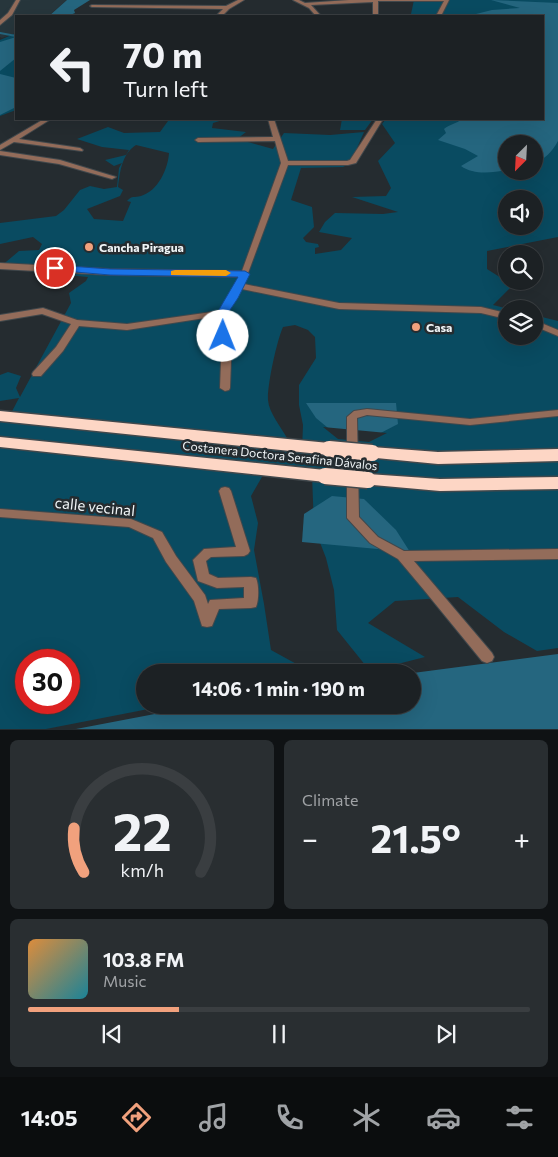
<!DOCTYPE html>
<meta charset="utf-8">
<style>
:root{--surface:#1c2124;--page:#292e31;--text:#f1f3f6;--muted:#a0a3a6;--line:#3a3e41;--accent:#f1a17d}
body{margin:0;font-family:Commissioner,sans-serif;background:var(--page);color:var(--text);height:100vh;display:flex;flex-direction:column;font-size:19px;white-space:nowrap}
*{box-sizing:border-box;margin:0}
p{font-size:16px;color:var(--muted)}
.icon{flex:none;width:28px;height:28px;fill:none;stroke:currentColor;stroke-width:2;stroke-linecap:round;stroke-linejoin:round}
.map{position:relative;height:730px;overflow:hidden}
.sheet{display:flex;flex-direction:column;gap:10px;padding:10px;background:#0f1214;flex:1}
.sheet>*{flex:none}
.guide{position:absolute;left:15px;top:15px;width:529px;height:105px;border-radius:0px;box-shadow:0 5px 20px #0002,0 0 0 1px var(--line);background:#1c2124;color:var(--text);overflow:hidden}
.needle{width:32px;rotate:204deg}
.controls{position:absolute;left:498px;top:135px;display:grid;gap:10px}
.controls a{display:grid;place-items:center;width:45px;height:45px;border-radius:50%;background:var(--surface);box-shadow:0 5px 20px #0002,0 0 0 1px var(--line);font-size:25px}
.speed{position:absolute;left:15px;top:649px;display:flex;gap:10px;font-size:25px;font-weight:700;text-align:center}
.speed>*{display:grid;place-content:center;width:65px;height:65px;border-radius:50%;background:var(--surface);box-shadow:0 5px 20px #0002,0 0 0 1px var(--line);line-height:1}
.speed .limit{border:8px solid #d22;background:#fff;color:#111}
.pin{position:absolute;display:grid;place-items:center;width:42px;height:42px;color:#fff;margin:-21px;border:2px solid #fff;border-radius:50%;box-shadow:0 1px 5px #0007}
.me{position:absolute;width:55px;margin:-28px;rotate:1deg;stroke-linejoin:round;filter:drop-shadow(0 0 4px #0008)}
.turn{display:flex;align-items:center;gap:18px;height:105px;padding:0 25px;font-size:22px}
.turn .icon{width:65px;height:65px;stroke-width:2.5}
.turn b{display:block;font-size:35px;line-height:42px}
.big{font-size:38px;font-weight:700;line-height:1.1}
.sheet .widget{flex:1;display:flex;flex-direction:column;justify-content:center;gap:8px;min-width:0;padding:0 18px;border-radius:8px;background:var(--page)}
.sheet .dial{align-items:center;gap:0}
.dial svg{height:130px;overflow:visible;fill:none;stroke:var(--line);stroke-width:7;stroke-linecap:round;text-anchor:middle}
.dial text{fill:var(--text);stroke:none}
.song{display:flex;align-items:center;gap:15px}
.cover{width:60px;height:60px;border-radius:8px;background:linear-gradient(135deg,hsl(30 70% 55%),hsl(190 70% 35%))}
.played{height:5px;border-radius:2px;background:linear-gradient(90deg,var(--accent) 30%,var(--line) 30%)}
.keys{display:flex;justify-content:space-around;direction:ltr}
.heat{display:flex;justify-content:space-between;align-items:center;font-size:28px;direction:ltr}
.sheet .tiles{flex:1;display:grid;gap:10px;grid-template-columns:1fr 1fr}
.widget:last-child{grid-column:span 2}
.trip{position:absolute;left:136px;top:664px;width:285px;height:50px;border-radius:25px;background:var(--surface);box-shadow:0 5px 20px #0002,0 0 0 1px var(--line);font-weight:700;line-height:50px;text-align:center}
.tabs{display:flex;height:80px;justify-content:space-around;align-items:center;background:#0b0d0e;color:var(--muted)}
.tabs .icon{width:35px;height:35px}
.tabs .on{color:var(--accent)}
.tabs b{font-size:22px;color:var(--text)}
.map>svg:first-child{display:block}
.built{fill:#27363c}
.green{fill:#094b61;fill-rule:evenodd}
.water{fill:#25667f}
.pier{fill:#252c30}
.lines{fill:none;stroke-linecap:round;stroke-linejoin:round}
.stream{stroke:#25667f;stroke-width:2}
.street-casing{stroke:#41484c;stroke-width:2}
.highway-casing{stroke:#41484c;stroke-width:3}
.street{fill:#936c5a;fill-rule:evenodd}
.highway{fill:#fdd6c5;fill-rule:evenodd}
.highway-bridge-casing{stroke:#41484c;stroke-width:19;stroke-linecap:butt}
.highway-bridge{stroke:#fdd6c5;stroke-width:16}
.route{fill:#1a73e8;stroke:#114b97}
.slow{fill:#f59e0b}
.poi-dot{fill:#f1a17d;stroke:#252c30;stroke-width:2}
.labels{text-anchor:middle;dominant-baseline:central;stroke-width:5;stroke-linejoin:round;paint-order:stroke}
.poi-label{font-size:12px;font-weight:bold;fill:#eff4f6;stroke:#252c30;text-anchor:start}
.street-label{font-size:12px;fill:#eff4f6;stroke:#252c30}
.near-street-label{font-size:15px;fill:#eff4f6;stroke:#252c30}
</style>
<div class="map">
<svg width="558" height="730" viewBox="0 0 558 730">
<rect width="100%" height="100%" fill="#252c30"/>
<path class="built" d="M0 0H67L48 16H16V33L2 38 0 37Z"/>
<g class="green">
<path d="M414 0H558V237L487 251V269L506 281 514 284 493 305 509 309H506V336H534V315L558 321V648L537 651 504 632 458 597 395 601 368 623 425 657 370 671 337 630 334 590 326 558 314 527 312 475 308 467 270 463 251 496 258 523 254 550 264 604 271 650 311 672H145V705H169L46 729H0V421H7L19 398 0 401V375L8 372 21 376 16 388 20 397 71 303 69 293 86 281 88 277 44 273 49 263 0 270V267L19 251 39 250 42 244 33 237 0 244V223L56 216 64 210 80 190 90 186 104 189 117 187 119 168 122 163 114 166 105 160 126 155 129 150 102 147 77 139 108 127 124 133 160 132 168 121 161 119H226L213 123 212 128 246 132 237 139 273 149 284 133 330 135 364 132 357 148 359 159 343 167 301 168 291 200 312 207 314 227 303 238 306 242 318 244 319 247 315 248V254L341 250 352 238 319 232 325 222 335 213 383 214 398 212 352 197 386 196 391 188 378 161 395 143 382 124 386 119H542V16H398L411 14ZM506 144H534V171H506ZM136 145 169 153C168 169 158 191 141 196 134 198 132 195 127 201L131 202 123 221 94 219 87 209 120 196 123 190 118 187C120 171 122 154 136 145ZM506 199H534V226H506ZM295 325 308 330 315 337 316 358 299 385V405L303 425 302 450 277 443 287 438C281 427 269 413 268 400 267 386 277 340 283 327ZM26 660H69V702H26Z"/>
<path d="M16 33V110L0 116V40Z"/>
<path d="M342 119H373L365 130H340Z"/>
</g>
<g class="water">
<path d="M67 0H90L74 10 75 13 68 16H49Z"/>
<path d="M491 0 558 3V141C552 152 545 159 534 163V144H506V170C492 173 473 175 461 166L478 156 465 149 438 140 446 133 444 129C450 124 456 124 462 119H542V16H468L492 10 520 8Z"/>
<path d="M16 37V58L0 71V42Z"/>
<path d="M0 74 16 78V107L0 115Z"/>
<path d="M306 403H396L398 424 369 439 339 437 316 418Z"/>
<path d="M332 496 364 499 396 530 410 552 302 542 304 514Z"/>
<path d="M558 654V729H76L202 705H412L413 673Z"/>
</g>
<path class="pier" d="M323 427 387 433 369 442 338 439Z"/>
<g class="lines">
<path class="stream" d="M0 33 16 36"/>
<defs>
<g id="street">
<path d="M16 0H20L12 15 0 25V20L8 13Z"/>
<path d="M238 0H244L229 9 222 16H216L223 9 92 7 90 6 92 5 226 6Z"/>
<path d="M293 0H299L305 3 349 0H449L441 16H436L444 1H378V16H373V2L311 5 321 16H316L309 8Z"/>
<path d="M44 119H51L19 139 80 148 83 150 82 151 14 142 0 150V145Z"/>
<path d="M268 119H274L288 161H347L350 160 377 119H383L356 163 348 165H288L244 284 339 303 481 307 506 313V319L481 313 339 309 242 289 227 313 231 361 230 388 229 390 225 391 220 388 221 361 218 316 127 330 79 326 63 351 41 376H33L32 374 33 372 56 347 71 324 42 314 0 321V315L43 308 77 320 127 324 219 311 229 298 239 277 110 275 0 269V263L110 269 242 271 281 163 275 141 198 142 195 140 198 138 273 137Z"/>
<path d="M0 151 60 160 116 177 112 179 59 164 0 155Z"/>
<path d="M534 320 558 330V336L534 326Z"/>
<path d="M367 409 470 419 558 410V416L470 425 367 415 357 418 359 517 378 537 404 551 558 549V559L414 561 492 653 494 657 492 661 487 663 482 661 424 590 398 559 370 543 347 518V417L354 411Z"/>
<path d="M225 487 229 488 231 491 250 551 248 554 244 556 211 557 206 561 209 574 218 578 251 577 256 578C259 585 259 600 256 607L251 608 219 609 212 626 207 627 202 626 194 601 166 562 153 538 129 527 0 517V509L131 519 162 532 176 556 205 595 208 604 210 600 244 598V587L217 588 198 581 193 560 204 549 236 547 219 491 221 488Z"/>
</g>
<g id="highway">
<path d="M0 411 329 443 335 445 337 449 335 453 329 455 0 421Z"/>
<path d="M0 437 325 470 331 472 334 476 331 480 325 482 0 447Z"/>
<path d="M372 447 438 452 558 449V461L438 464 366 457 364 453 366 449Z"/>
<path d="M368 474 440 479 558 477V489L440 491 362 484 359 480 362 476Z"/>
</g>
</defs>
<use href="#street" class="street-casing"/>
<use href="#highway" class="highway-casing"/>
<use href="#street" class="street"/>
<use href="#highway" class="highway"/>
<defs>
<g id="highway-bridge">
<path d="M329 449 372 453"/>
<path d="M325 476 368 480"/>
</g>
</defs>
<use href="#highway-bridge" class="highway-bridge-casing"/>
<use href="#highway-bridge" class="highway-bridge"/>
</g>
<path class="route" d="M55 265 110 269 245 271 250 274 238 298 228 313 229 336 223 339 218 336 217 313 238 277 110 275 52 270V266Z"/>
<path class="slow" d="M175 270H226L231 273 226 276 171 275V271Z"/>
<g class="poi-dot">
<circle cx="89" cy="247" r="5"/>
<circle cx="416" cy="327" r="5"/>
</g>
<g class="labels">
<g class="poi-label">
<text x="99" y="247">Cancha Piragua</text>
<text x="426" y="327">Casa</text>
</g>
<g class="street-label">
<text transform="translate(280 455) rotate(6)">Costanera Doctora Serafina Dávalos</text>
</g>
<g class="near-street-label">
<text transform="translate(95 506) rotate(6)">calle vecinal</text>
</g>
</g>
</svg>
<div class="controls">
<a><svg class="needle" viewBox="-14 -14 28 28"><path d="M0-13l5 13h-10z" fill="#e53935"/><path d="M0 13l5-13h-10z" fill="#a0a3a6"/></svg></a>
<a><svg class="icon" aria-label="sound" viewBox="0 0 24 24"><path d="M4 9h4l5-4v14l-5-4H4zM17 9q2 3 0 6"/></svg></a>
<a><svg class="icon" aria-label="search" viewBox="0 0 24 24"><circle cx="10" cy="10" r="6"/><path d="M15 15l6 6"/></svg></a>
<a><svg class="icon" aria-label="layers" viewBox="0 0 24 24"><path d="M12 4l9 5-9 5-9-5zM3 14l9 5 9-5"/></svg></a>
</div>
<div class="speed"><div class="limit">30</div></div>
<div class="pin" style="left:55px;top:268px;background:#d93025"><svg class="icon" aria-label="arrive" viewBox="0 0 24 24"><path d="M6 21V4h12l-3 4 3 4H6"/></svg></div>
<svg class="me" style="left:223px;top:336px" viewBox="-20 -20 40 40"><circle r="19" fill="#fff"/><path d="M0-13L10 11 0 6-10 11z" fill="#1a73e8"/></svg>
<div class="trip">14:06 · 1 min · 190 m</div>
<div class="guide">
<div class="turn"><svg class="icon" aria-label="left" viewBox="0 0 24 24"><path d="M17 20v-9H6M10 6l-5 5 5 5"/></svg><div><b>70 m</b>Turn left</div></div>
</div>
</div>
<section class="sheet">
<div class="tiles">
<div class="widget dial"><svg viewBox="0 0 100 80">
<path d="M14 69A42 42 0 1 1 86 69"/>
<path d="M14 69A42 42 0 0 1 8 42" stroke="#f1a17d"/>
<text x="50" y="56" font-size="32" font-weight="700">22</text>
<text x="50" y="72" font-size="11">km/h</text>
</svg></div>
<div class="widget"><p>Climate</p>
<div class="heat"><a>−</a><b class="big">21.5°</b><a>+</a></div>
</div>
<div class="widget">
<div class="song"><i class="cover"></i><div><b>103.8 FM</b><p>Music</p></div></div>
<div class="played"></div>
<div class="keys"><svg class="icon" aria-label="previous" viewBox="0 0 24 24"><path d="M18 5L8 12l10 7zM5 5v14"/></svg><svg class="icon" aria-label="pause" viewBox="0 0 24 24"><path d="M8 5v14M16 5v14"/></svg><svg class="icon" aria-label="next" viewBox="0 0 24 24"><path d="M6 5l10 7-10 7zM19 5v14"/></svg></div>
</div>
</div>
</section>
<nav class="tabs">
<b>14:05</b>
<svg class="icon on" aria-label="directions" viewBox="0 0 24 24"><path d="M12 3l9 9-9 9-9-9zM9 14v-3h6M13 9l2 2-2 2"/></svg>
<svg class="icon" aria-label="music" viewBox="0 0 24 24"><path d="M9 18V5l10-2v13"/><circle cx="6" cy="18" r="3"/><circle cx="16" cy="16" r="3"/></svg>
<svg class="icon" aria-label="phone" viewBox="0 0 24 24"><path d="M5 4h4l2 5-3 2q2 4 5 5l2-3 5 2v4C11 20 4 13 5 4z"/></svg>
<svg class="icon" aria-label="climate" viewBox="0 0 24 24"><path d="M12 3v18M4 7l16 10M4 17L20 7"/></svg>
<svg class="icon" aria-label="car" viewBox="0 0 24 24"><path d="M5 17H2v-5l4-1 3-4h7l3 4 3 1v5h-3M9 17h6M6 11h13"/><circle cx="7" cy="17" r="2"/><circle cx="17" cy="17" r="2"/></svg>
<svg class="icon" aria-label="filters" viewBox="0 0 24 24"><path d="M4 7h16M4 17h16"/><circle cx="9" cy="7" r="2"/><circle cx="15" cy="17" r="2"/></svg>
</nav>
